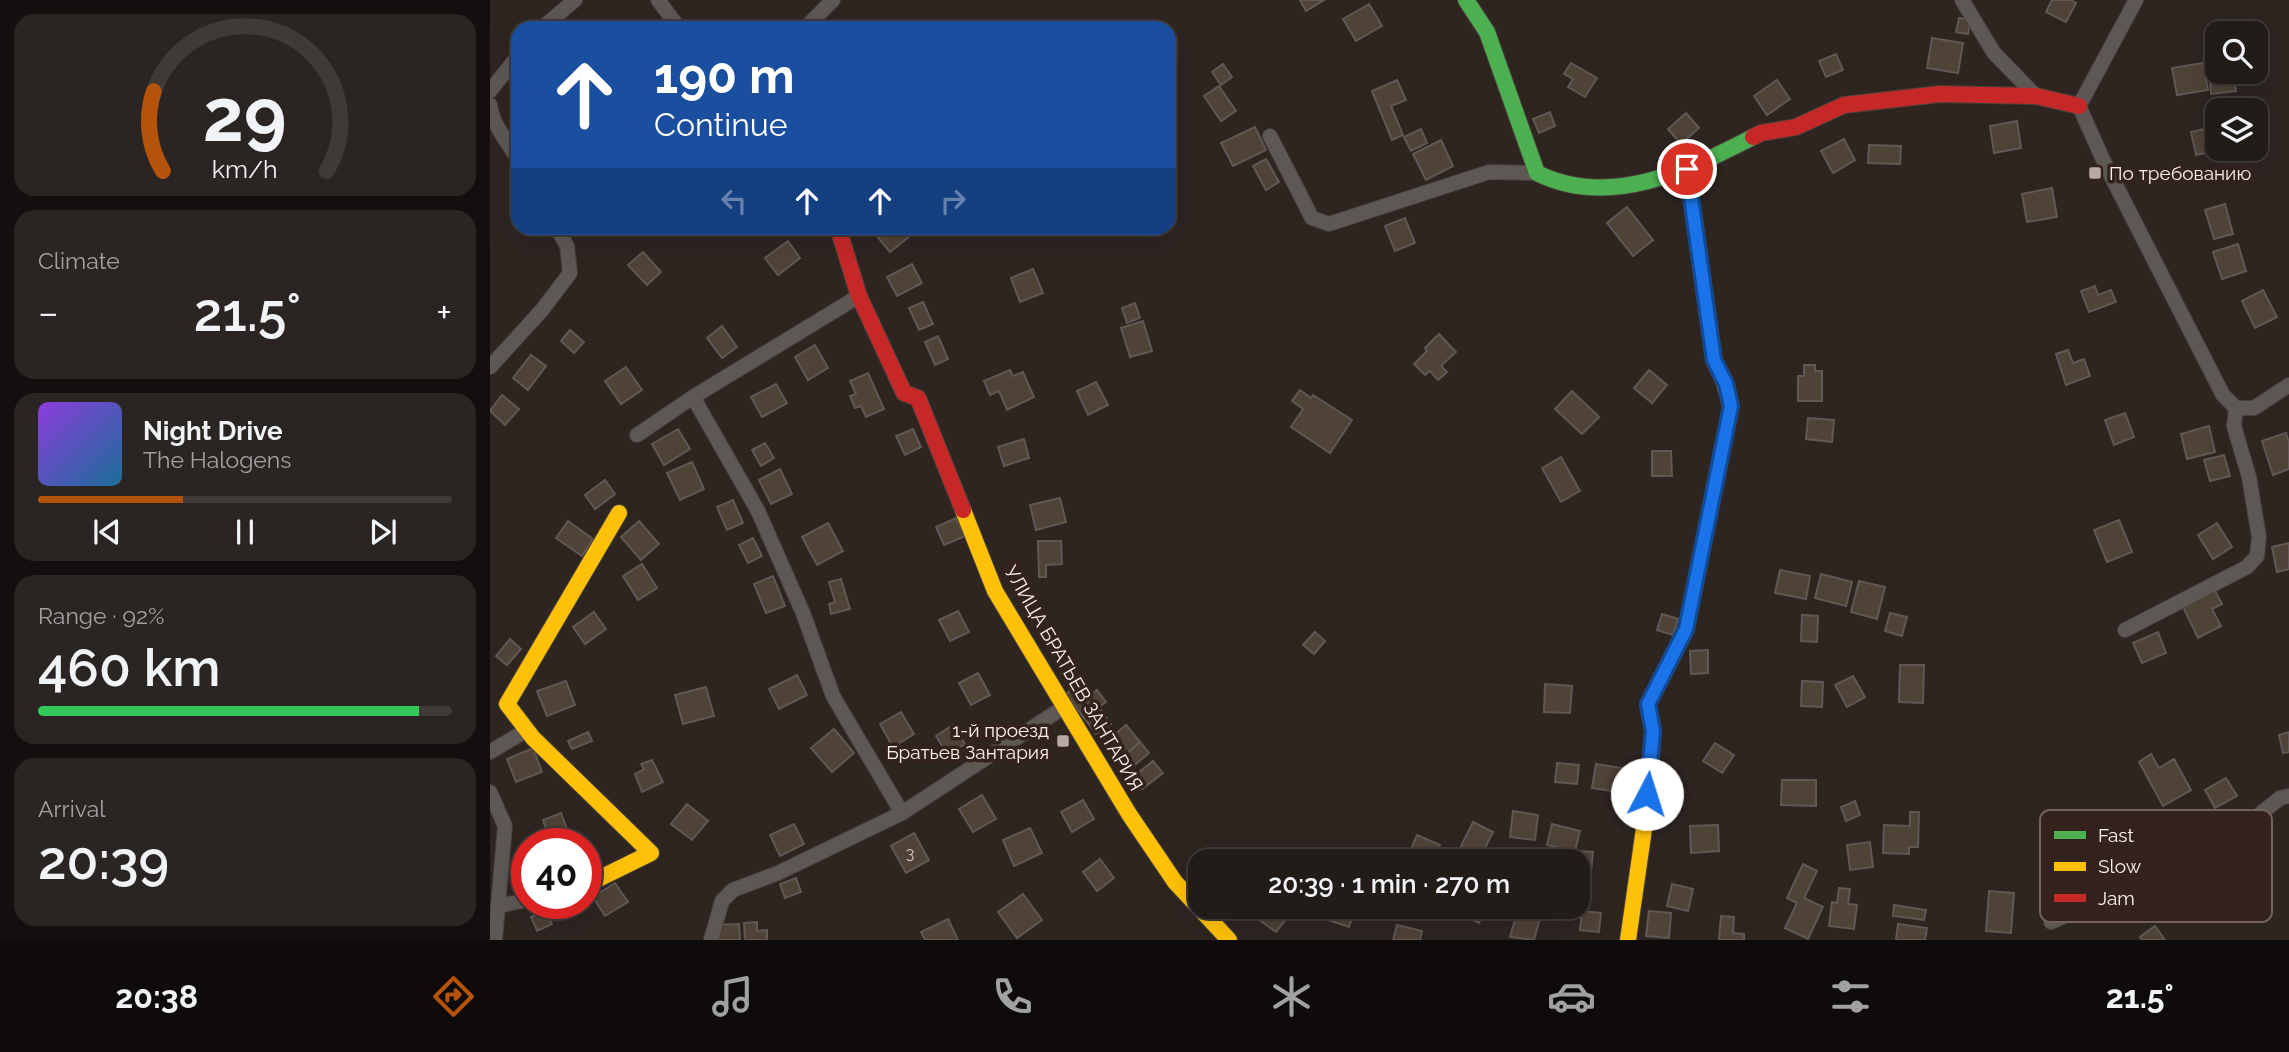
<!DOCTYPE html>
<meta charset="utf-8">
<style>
:root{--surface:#221c19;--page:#2a2522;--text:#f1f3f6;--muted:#a2a1a2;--line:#3f3a38;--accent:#b45309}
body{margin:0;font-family:Raleway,sans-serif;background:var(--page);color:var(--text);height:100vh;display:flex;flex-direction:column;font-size:26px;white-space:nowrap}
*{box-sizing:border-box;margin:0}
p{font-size:23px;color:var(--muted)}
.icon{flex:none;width:38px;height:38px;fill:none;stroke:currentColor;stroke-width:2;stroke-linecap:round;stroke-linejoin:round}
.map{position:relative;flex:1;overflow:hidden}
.details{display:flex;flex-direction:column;gap:14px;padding:14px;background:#130f0e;width:490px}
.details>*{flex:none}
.top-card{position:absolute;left:21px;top:21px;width:665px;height:214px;border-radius:21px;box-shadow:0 7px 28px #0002,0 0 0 2px var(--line);background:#1a4fa0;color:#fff;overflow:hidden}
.tools{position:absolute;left:1715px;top:21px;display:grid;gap:14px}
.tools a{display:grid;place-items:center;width:63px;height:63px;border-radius:14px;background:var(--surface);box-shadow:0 7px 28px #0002,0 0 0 2px var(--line);font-size:35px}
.speed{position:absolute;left:21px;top:828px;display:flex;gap:14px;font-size:35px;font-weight:700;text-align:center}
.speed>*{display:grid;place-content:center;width:91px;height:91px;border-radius:50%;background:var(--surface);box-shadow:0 7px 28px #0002,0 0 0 2px var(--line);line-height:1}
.speed .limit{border:10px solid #d22;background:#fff;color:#111}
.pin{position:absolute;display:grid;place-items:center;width:60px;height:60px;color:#fff;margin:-30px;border:4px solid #fff;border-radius:50%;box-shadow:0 2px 7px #0007}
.me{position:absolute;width:77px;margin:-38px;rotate:5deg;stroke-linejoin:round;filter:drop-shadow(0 0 5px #0008)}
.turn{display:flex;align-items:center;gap:24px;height:147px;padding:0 28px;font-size:32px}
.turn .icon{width:91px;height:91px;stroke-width:2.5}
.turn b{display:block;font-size:49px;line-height:60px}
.lanes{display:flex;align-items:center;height:66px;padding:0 28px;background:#0003;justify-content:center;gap:35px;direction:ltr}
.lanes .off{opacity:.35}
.big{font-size:52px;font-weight:600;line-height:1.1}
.details .card{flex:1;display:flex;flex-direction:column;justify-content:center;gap:10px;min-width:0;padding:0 24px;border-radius:21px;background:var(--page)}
.details .dial{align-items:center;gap:0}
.dial svg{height:182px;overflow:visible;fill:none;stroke:var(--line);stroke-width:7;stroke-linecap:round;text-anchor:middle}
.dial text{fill:var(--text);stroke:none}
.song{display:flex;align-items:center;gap:21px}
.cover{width:84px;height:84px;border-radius:10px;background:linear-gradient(135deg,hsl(270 70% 55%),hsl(200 70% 35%))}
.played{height:7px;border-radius:4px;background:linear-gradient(90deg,var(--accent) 35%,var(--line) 35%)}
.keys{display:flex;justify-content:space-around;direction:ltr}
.heat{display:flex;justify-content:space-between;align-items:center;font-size:38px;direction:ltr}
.charge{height:10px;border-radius:5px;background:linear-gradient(90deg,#34c759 92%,var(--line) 0)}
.trip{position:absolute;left:698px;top:849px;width:402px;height:70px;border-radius:21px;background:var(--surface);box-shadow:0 7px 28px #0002,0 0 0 2px var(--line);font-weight:600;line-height:70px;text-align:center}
.tabs{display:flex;height:112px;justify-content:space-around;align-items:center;background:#0e0b0a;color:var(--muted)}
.tabs .icon{width:49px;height:49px}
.tabs .on{color:var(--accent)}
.tabs b{font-size:32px;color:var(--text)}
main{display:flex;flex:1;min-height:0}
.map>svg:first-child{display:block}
.building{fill:#4f4237;stroke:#5f5854;stroke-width:2}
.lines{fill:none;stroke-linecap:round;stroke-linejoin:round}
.street-casing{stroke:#48403c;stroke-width:16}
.fast-casing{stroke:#48403c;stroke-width:18}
.slow-casing{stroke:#48403c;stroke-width:18}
.jam-casing{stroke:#48403c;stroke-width:18}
.street{stroke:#5e5855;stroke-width:14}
.fast{stroke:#4caf50;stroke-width:16}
.slow{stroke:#ffc107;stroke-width:16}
.jam{stroke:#c62828;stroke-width:16}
.route-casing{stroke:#114b97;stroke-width:18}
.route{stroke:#1a73e8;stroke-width:12}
.poi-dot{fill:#b5aaa6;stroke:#33231c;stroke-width:2.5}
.labels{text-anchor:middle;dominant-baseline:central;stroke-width:7;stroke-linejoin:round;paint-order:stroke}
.number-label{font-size:16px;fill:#d2c6c0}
.poi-label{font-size:19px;fill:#fef2ed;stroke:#33231c;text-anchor:start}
.street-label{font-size:19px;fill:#fef2ed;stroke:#33231c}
.key{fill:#33231c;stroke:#70615b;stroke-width:2}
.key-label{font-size:19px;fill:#fef2ed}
</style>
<main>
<section class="details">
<div class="card dial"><svg viewBox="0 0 100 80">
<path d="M14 69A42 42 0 1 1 86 69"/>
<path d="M14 69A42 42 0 0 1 10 34" stroke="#b45309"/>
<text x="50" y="56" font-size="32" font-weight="700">29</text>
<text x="50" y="72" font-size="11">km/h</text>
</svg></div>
<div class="card"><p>Climate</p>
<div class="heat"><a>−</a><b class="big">21.5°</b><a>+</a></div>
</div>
<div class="card">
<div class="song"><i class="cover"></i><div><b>Night Drive</b><p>The Halogens</p></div></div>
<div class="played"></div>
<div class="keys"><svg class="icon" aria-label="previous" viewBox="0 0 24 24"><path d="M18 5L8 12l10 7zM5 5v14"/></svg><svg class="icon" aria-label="pause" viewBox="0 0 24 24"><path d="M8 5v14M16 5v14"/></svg><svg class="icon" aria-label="next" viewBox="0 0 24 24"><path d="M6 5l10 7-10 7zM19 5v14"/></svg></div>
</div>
<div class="card"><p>Range · 92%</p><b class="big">460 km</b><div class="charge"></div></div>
<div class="card"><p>Arrival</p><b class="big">20:39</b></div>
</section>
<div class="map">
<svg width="1799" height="940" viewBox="0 0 1799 940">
<rect width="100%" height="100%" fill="#2e2521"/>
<g class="building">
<path d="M810 0H834L816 11Z"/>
<path d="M1562 0H1581L1586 3 1576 22 1556 12Z"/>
<path d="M879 4 892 26 866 41 853 19Z"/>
<path d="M1469 18 1480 20 1478 34 1466 32Z"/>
<path d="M1442 38 1473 43 1468 73 1437 68Z"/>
<path d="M1346 54 1353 70 1336 77 1329 61Z"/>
<path d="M1081 63 1107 78 1095 97 1078 87 1083 79 1074 74Z"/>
<path d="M1713 63 1718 90 1687 95 1682 68Z"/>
<path d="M733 64 742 77 731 85 722 72Z"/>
<path d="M1732 72H1744L1746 91 1721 94 1720 78 1733 77Z"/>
<path d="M907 80 916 100 901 106 913 135 902 140 882 91Z"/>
<path d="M1287 80 1300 99 1277 115 1264 96Z"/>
<path d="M729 86 746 111 731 121 714 96Z"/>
<path d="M1060 112 1065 126 1049 133 1043 119Z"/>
<path d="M1196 113 1209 128 1191 144 1178 129Z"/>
<path d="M1527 121 1531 148 1504 153 1500 126Z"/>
<path d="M1727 126 1725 139 1728 150 1706 155 1701 132Z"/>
<path d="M765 127 776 150 743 166 731 143Z"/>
<path d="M931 129 937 143 921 151 914 137Z"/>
<path d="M1354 139 1365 160 1343 173 1331 151Z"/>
<path d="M951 140 963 166 936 180 923 154Z"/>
<path d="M1379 145 1411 146 1410 164 1378 163Z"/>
<path d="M776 159 789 182 776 190 763 166Z"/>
<path d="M1562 188 1567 217 1537 222 1532 194Z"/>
<path d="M1735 204 1743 234 1724 239 1715 210Z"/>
<path d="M1137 207 1163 240 1143 256 1117 223Z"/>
<path d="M915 218 925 243 905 251 895 226Z"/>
<path d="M394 228H421L425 232 400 252 386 235Z"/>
<path d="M298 241 310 258 288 275 275 258Z"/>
<path d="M1748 244 1756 271 1732 279 1723 252Z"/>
<path d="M153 252 171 272 157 285 138 265Z"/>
<path d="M422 264 432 283 407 296 397 277Z"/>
<path d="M543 269 553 293 530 302 521 278Z"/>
<path d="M1605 286 1608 295 1621 290 1626 302 1599 312 1591 291Z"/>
<path d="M1773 290 1787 317 1765 328 1752 301Z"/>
<path d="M433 302 443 324 429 330 419 308Z"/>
<path d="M645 303 650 318 637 323 632 308Z"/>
<path d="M653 321 662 351 640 357 631 328Z"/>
<path d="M232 326 247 347 232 358 217 338Z"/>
<path d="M80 330 94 342 84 353 71 341Z"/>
<path d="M949 334 966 352 951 366 957 372 948 380 940 371 935 375 924 364 937 351 935 348Z"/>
<path d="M448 336 458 359 445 365 435 342Z"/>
<path d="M325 345 338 368 318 380 305 357Z"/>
<path d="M1578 350 1583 363 1594 359 1600 376 1576 385 1566 354Z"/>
<path d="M41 355 56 366 38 390 23 378Z"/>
<path d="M1314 365H1325V371H1332V401H1308V376H1314Z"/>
<path d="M136 367 152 390 131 404 115 381Z"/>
<path d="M520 370 523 376 533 372 544 397 517 410 509 391 500 395 494 381Z"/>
<path d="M1159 370 1177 385 1162 403 1144 388Z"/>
<path d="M378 373 394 409 376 417 371 406 365 408 360 396 366 394 360 381Z"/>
<path d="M606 382 618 405 598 415 587 391Z"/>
<path d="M286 384 297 403 272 417 261 397Z"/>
<path d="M810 390 821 398 823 395 862 420 840 453 801 427 813 409 802 401Z"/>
<path d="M1082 391 1109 417 1092 434 1065 409Z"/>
<path d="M12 395 29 409 15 425 0 411Z"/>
<path d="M1635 413 1644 437 1624 445 1615 420Z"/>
<path d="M1318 418 1344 420 1342 442 1316 439Z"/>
<path d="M1719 426 1725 452 1697 459 1691 434Z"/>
<path d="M188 429 200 449 174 465 162 444Z"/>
<path d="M423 429 431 447 415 455 406 436Z"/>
<path d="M1796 433 1799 443V469L1783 475 1772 441Z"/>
<path d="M534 439 539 458 514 466 508 447Z"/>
<path d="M275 443 284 458 271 466 262 450Z"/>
<path d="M1162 451H1181L1182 476H1162Z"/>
<path d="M1734 455 1740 476 1720 481 1714 460Z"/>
<path d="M1071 457 1090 491 1071 502 1052 468Z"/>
<path d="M202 462 214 489 190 500 177 473Z"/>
<path d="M290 469 302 494 281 504 269 480Z"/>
<path d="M115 480 125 494 105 509 95 495Z"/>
<path d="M570 498 576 522 546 530 540 505Z"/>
<path d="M243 500 253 523 237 530 227 507Z"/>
<path d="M466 518 475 536 454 545 446 527Z"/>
<path d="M1629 520 1642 552 1617 562 1604 530Z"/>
<path d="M78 521 103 539 92 556 66 538Z"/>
<path d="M149 521 169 544 151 560 131 537Z"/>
<path d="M338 523 353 551 327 565 312 537Z"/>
<path d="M1727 523 1742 547 1723 559 1708 535Z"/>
<path d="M263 538 272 556 258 563 249 545Z"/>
<path d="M548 541H571L572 564 556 565V577H549Z"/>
<path d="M1799 543V569L1787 572 1782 547Z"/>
<path d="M152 564 167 588 148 600 133 576Z"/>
<path d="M1290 570 1320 576 1316 599 1285 593Z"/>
<path d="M1331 574 1362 582 1356 606 1325 598Z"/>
<path d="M283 576 295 606 276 613 264 584Z"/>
<path d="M351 579 360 609 341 614 339 604 345 602 339 582Z"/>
<path d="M1369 581 1395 587 1387 619 1361 612Z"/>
<path d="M1724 589 1732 604 1722 609 1731 626 1708 638 1692 605Z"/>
<path d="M468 611 479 632 460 641 449 620Z"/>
<path d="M104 612 116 629 95 644 83 627Z"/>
<path d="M1400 613 1417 617 1412 636 1395 631Z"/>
<path d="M1172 614 1188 619 1183 635 1167 630Z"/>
<path d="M1312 615 1328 616 1327 642 1311 641Z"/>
<path d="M825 632 835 641 824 654 813 645Z"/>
<path d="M1668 632 1676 653 1652 663 1643 643Z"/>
<path d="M20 639 31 649 17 665 6 656Z"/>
<path d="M1218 650V673L1201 674 1200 651Z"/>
<path d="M1410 665H1434L1433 703 1409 702Z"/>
<path d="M488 673 500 695 481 705 469 683Z"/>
<path d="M307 675 317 695 289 709 279 689Z"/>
<path d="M1363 676 1375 697 1357 707 1345 685Z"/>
<path d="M76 681 85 705 57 716 47 691Z"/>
<path d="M1312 681 1333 682 1332 707 1311 706Z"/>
<path d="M592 682 601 695 607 690 616 702 609 707 621 724 606 734 576 694Z"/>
<path d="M1055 684 1082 686 1080 713 1054 712Z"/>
<path d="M216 687 224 716 193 724 185 695Z"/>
<path d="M411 712 424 734 403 747 390 724Z"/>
<path d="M463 725 475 744 458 755 446 736Z"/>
<path d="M636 725 650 742 632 758 617 741Z"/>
<path d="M344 729 364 753 342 772 321 748Z"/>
<path d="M98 732 102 741 82 749 78 741Z"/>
<path d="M1799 732V752L1793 753 1789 735Z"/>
<path d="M650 742 659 753 641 768 632 758Z"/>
<path d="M1225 743 1244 755 1232 773 1213 761Z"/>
<path d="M43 748 52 772 26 782 17 759Z"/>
<path d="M1661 754 1669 768 1684 759 1701 790 1673 806 1649 762Z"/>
<path d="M162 760 173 782 152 792 145 774 154 769 151 764Z"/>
<path d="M663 761 673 773 652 789 643 777Z"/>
<path d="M1067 763 1089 765 1087 784 1065 782Z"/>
<path d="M1106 764 1151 771 1147 795 1102 788Z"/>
<path d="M1736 778 1747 796 1725 808 1715 790Z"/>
<path d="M1292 780H1326V806L1291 805Z"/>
<path d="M492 795 506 819 483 832 469 809Z"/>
<path d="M593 800 604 819 582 832 571 812Z"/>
<path d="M1365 801 1370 815 1356 821 1351 807Z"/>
<path d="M197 804 218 821 202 840 181 824Z"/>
<path d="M1023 811 1048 815 1045 840 1020 837Z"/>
<path d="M1420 812H1429L1428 847H1419V854L1393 853 1394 825 1420 826Z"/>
<path d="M71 813 80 837 61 844 53 820Z"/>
<path d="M983 822 1003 832 991 856 971 846Z"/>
<path d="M304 824 314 844 290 856 280 835Z"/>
<path d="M1062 824 1090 831 1085 851 1057 845Z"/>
<path d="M1228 825 1229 851 1201 853 1200 826Z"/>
<path d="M540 828 552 853 524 866 513 840Z"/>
<path d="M424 833 439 860 416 873 401 846Z"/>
<path d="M927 835 950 845 948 849 953 852 950 861H927L928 858 919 854Z"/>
<path d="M1380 842 1383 867 1360 870 1357 845Z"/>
<path d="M1088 851 1103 852 1101 871 1088 869Z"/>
<path d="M610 859 624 878 607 891 593 872Z"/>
<path d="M1313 864 1327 871 1314 898 1333 907 1318 939 1295 928 1307 903 1297 898Z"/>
<path d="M306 878 311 892 295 898 290 884Z"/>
<path d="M125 883 138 902 115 916 103 897Z"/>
<path d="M1182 884 1203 889 1198 911 1177 906Z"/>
<path d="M1349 888 1360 889 1358 904 1367 905 1364 929 1339 926 1342 902 1347 903Z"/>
<path d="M1499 891 1524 893 1521 933 1496 931Z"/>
<path d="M533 894 552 920 527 938 508 912Z"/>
<path d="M1404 905 1436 910 1434 920 1403 916Z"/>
<path d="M778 906H803L805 908 786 932 768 919Z"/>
<path d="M839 906H866L859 927 835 919Z"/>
<path d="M973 906H996L989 923 970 914Z"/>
<path d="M1014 906H1036L1052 911 1044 940 1020 937 1026 916 1012 912Z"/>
<path d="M55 910 62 924 47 931 41 917Z"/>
<path d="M1092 911 1111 913 1109 932 1090 930Z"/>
<path d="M1159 911 1181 913 1179 938 1156 936Z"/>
<path d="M1231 916 1244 917 1243 933 1254 934V940H1229Z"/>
<path d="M458 919 468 940H435L431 932Z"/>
<path d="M267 922V931L277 930V940H255L254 923Z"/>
<path d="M249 924 250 940H229L228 925Z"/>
<path d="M1408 924 1437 928 1435 940H1406Z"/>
<path d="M907 925 932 931 930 940H903Z"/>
<path d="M1665 926 1675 940H1652L1650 937Z"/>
</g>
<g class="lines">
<defs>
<g id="street">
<path d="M168 0 189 28"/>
<path d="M1472 0 1504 53 1546 96"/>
<path d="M1646 0 1589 106 1615 164 1733 395 1746 408H1764L1799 385"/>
<path d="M52 28 85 0"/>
<path d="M315 28 343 0"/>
<path d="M0 91 28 56"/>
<path d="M0 105C2 124 19 144 28 159"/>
<path d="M780 136 822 218 839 224 999 172 1047 173"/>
<path d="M0 367 52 310 80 273 77 246 67 228"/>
<path d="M203 397 268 511 313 613 343 696 412 813"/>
<path d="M147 435 203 397 369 296"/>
<path d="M1635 630 1757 567 1767 556 1769 537 1759 477 1744 426 1746 408"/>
<path d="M0 752 37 730"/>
<path d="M0 792 15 826 5 940"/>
<path d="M8 906 37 900"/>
<path d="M1561 922 1732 845 1790 798 1799 796"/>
<path d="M221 940 232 901 243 890 288 873 412 813 574 707"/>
</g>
<g id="fast">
<path d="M976 0 997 32 1047 173C1119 209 1197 171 1263 137"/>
<path d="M1197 169 1224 361 1234 381"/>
</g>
<g id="slow">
<path d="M473 510 505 591 639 814 685 882 739 940"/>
<path d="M96 885 161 853 43 738 17 704 129 513"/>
<path d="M1138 940 1156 815 1163 731 1158 704 1196 629 1241 406 1234 381"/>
</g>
<g id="jam">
<path d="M1263 137 1271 133 1306 127 1354 105 1450 94 1546 96 1589 106"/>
<path d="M348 228 369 296 414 393 428 398 473 510"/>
</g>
</defs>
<use href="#street" class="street-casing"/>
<use href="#fast" class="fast-casing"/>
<use href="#slow" class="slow-casing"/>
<use href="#jam" class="jam-casing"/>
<use href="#street" class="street"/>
<use href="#fast" class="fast"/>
<use href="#slow" class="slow"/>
<use href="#jam" class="jam"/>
</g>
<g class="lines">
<defs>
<path id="route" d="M1157 794 1163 731 1158 704 1196 629 1241 406 1236 384 1224 360 1197 169"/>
</defs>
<use href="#route" class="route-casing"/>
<use href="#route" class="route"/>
</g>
<g class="poi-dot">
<rect x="1598" y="166" width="14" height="14" rx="3.5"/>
<rect x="566" y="734" width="14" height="14" rx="3.5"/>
</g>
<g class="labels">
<g class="number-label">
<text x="420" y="853">3</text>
</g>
<g class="poi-label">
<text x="1619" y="173">По требованию</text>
<text x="559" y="730" text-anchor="end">1-й проезд<tspan x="559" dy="22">Братьев Зантария</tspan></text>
</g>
<g class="street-label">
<text transform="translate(584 678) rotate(60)">УЛИЦА БРАТЬЕВ ЗАНТАРИЯ</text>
</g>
</g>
<rect x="1550" y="810" width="232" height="112" rx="10" class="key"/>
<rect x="1564" y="831" width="32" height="8" fill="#4caf50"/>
<rect x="1564" y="862" width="32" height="9" fill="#ffc107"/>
<rect x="1564" y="894" width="32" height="8" fill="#c62828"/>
<g class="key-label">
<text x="1608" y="842">Fast</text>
<text x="1608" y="873">Slow</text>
<text x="1608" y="905">Jam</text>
</g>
</svg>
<div class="tools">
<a><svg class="icon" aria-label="search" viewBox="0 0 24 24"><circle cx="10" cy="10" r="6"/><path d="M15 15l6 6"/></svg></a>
<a><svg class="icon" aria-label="layers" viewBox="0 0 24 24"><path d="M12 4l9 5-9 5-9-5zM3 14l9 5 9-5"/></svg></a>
</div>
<div class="speed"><div class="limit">40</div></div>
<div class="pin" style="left:1197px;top:169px;background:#d93025"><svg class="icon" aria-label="arrive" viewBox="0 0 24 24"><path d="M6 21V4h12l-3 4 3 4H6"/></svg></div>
<svg class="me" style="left:1157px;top:794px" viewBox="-20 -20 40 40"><circle r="19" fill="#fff"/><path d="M0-13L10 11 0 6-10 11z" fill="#1a73e8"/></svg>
<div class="trip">20:39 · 1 min · 270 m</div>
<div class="top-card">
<div class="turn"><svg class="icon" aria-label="ahead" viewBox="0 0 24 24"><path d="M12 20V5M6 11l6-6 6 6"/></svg><div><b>190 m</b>Continue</div></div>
<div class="lanes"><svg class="icon off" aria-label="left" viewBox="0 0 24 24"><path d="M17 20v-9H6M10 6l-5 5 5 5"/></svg><svg class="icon" aria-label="ahead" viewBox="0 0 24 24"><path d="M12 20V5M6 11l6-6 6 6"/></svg><svg class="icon" aria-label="ahead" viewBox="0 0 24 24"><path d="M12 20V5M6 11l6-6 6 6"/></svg><svg class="icon off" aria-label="right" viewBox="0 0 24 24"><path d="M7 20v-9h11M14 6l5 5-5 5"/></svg></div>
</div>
</div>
</main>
<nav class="tabs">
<b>20:38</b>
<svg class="icon on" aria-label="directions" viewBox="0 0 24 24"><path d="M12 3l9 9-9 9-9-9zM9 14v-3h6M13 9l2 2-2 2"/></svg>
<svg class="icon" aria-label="music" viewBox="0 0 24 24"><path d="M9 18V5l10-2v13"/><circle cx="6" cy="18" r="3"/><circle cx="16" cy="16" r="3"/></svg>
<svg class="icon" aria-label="phone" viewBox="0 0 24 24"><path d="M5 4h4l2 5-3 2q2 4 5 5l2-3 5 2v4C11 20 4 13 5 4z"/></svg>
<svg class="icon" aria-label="climate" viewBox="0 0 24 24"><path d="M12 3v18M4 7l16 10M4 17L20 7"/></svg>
<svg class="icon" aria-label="car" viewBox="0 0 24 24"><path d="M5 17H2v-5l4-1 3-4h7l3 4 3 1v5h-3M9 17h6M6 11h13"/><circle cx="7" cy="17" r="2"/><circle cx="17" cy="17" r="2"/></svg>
<svg class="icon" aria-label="filters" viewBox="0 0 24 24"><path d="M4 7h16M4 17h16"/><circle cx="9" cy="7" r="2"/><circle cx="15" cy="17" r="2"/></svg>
<b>21.5°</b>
</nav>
